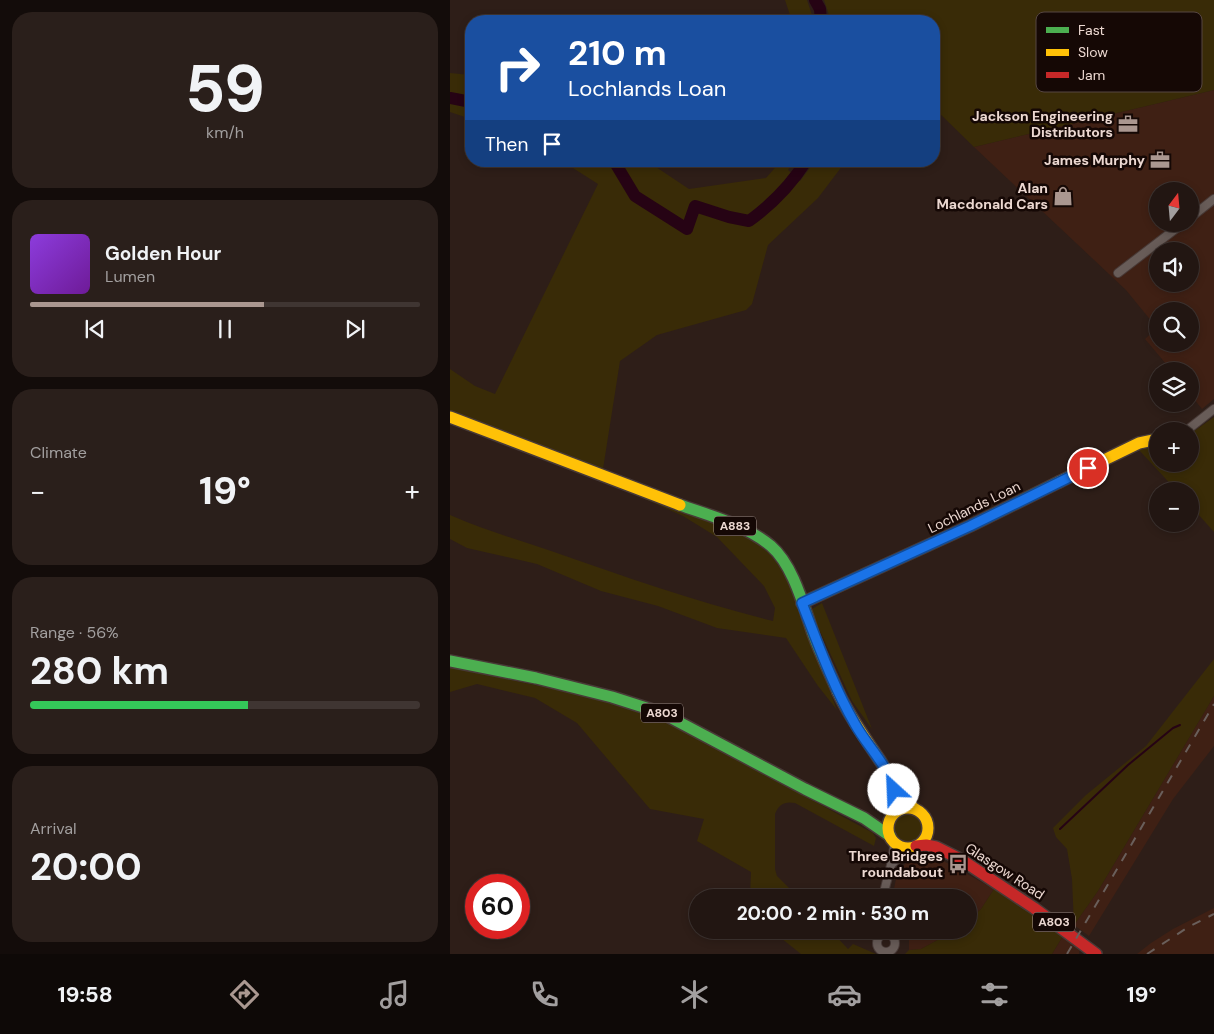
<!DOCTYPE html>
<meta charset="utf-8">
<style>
:root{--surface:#221612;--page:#2a1f1b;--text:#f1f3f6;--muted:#a29f9f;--line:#3f3532;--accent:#aa9790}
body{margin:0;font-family:"DM Sans",sans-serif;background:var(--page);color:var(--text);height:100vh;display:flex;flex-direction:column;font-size:19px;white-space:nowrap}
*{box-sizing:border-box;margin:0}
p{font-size:16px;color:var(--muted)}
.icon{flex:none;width:28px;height:28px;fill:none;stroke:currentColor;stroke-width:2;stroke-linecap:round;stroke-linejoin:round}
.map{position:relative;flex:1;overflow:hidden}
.details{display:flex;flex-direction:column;gap:12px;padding:12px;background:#130c0a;width:450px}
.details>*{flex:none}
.guide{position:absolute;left:15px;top:15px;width:475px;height:152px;border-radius:20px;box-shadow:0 2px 8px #0003,0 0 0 1px var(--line);background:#1a4fa0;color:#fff;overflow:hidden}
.needle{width:32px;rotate:16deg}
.tools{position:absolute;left:699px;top:182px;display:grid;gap:10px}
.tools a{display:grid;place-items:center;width:50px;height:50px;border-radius:50%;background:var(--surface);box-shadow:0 2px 8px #0003,0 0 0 1px var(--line);font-size:25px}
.speed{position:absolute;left:15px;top:874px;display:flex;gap:10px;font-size:25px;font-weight:700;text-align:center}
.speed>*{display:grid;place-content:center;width:65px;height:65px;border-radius:50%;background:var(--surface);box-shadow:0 2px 8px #0003,0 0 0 1px var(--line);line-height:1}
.speed .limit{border:8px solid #d22;background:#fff;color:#111}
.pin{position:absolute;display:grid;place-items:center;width:42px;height:42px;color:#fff;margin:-21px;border:2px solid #fff;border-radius:50%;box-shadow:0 1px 5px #0007}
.me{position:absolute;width:55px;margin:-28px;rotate:335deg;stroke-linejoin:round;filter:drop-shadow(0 0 4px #0008)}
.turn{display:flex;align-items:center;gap:18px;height:105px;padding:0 20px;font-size:22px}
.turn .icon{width:65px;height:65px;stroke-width:2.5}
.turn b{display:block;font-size:35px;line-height:42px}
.then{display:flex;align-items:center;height:48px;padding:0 20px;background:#0003;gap:10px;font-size:19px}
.big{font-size:38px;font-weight:700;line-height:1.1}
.details .widget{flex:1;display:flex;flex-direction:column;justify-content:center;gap:8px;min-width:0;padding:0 18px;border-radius:20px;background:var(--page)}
.details .dial{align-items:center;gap:0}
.dial b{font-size:65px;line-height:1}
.song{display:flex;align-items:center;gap:15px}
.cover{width:60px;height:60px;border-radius:8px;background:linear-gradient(135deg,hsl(270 70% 55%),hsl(280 70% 35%))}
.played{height:5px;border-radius:2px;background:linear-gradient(90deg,var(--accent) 60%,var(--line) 60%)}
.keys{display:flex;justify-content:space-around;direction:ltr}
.heat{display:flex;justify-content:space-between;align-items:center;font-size:28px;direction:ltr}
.charge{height:8px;border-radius:4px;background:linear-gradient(90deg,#34c759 56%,var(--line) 0)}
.trip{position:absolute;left:239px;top:889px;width:288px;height:50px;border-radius:25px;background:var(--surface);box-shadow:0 2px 8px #0003,0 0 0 1px var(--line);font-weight:700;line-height:50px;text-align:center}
.dock{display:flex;height:80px;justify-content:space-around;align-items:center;background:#0e0907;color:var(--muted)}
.dock .icon{width:35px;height:35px}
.dock .active{color:var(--accent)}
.dock b{font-size:22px;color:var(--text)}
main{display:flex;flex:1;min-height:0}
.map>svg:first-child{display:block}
.built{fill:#3f2014;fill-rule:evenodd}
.green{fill:#392b07}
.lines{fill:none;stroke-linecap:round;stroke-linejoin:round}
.stream{stroke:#260314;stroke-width:2}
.river{stroke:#260314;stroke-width:12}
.street-casing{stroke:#483a37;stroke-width:10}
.fast-casing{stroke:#483a37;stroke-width:14}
.slow-casing{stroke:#483a37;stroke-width:14}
.jam-casing{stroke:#483a37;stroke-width:14}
.street{stroke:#685c58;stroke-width:8}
.fast{stroke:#4caf50;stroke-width:11}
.slow{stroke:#ffc107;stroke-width:11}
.jam{stroke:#c62828;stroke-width:11}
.rail{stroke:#6a5f5b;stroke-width:2;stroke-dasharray:9 9;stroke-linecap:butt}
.route-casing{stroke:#114b97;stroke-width:12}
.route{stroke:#1a73e8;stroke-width:9}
.labels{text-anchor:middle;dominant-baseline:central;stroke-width:5;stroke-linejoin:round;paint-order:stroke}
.shield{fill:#150805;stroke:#ac9a94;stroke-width:1}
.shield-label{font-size:12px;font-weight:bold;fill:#ecd8d1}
.poi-label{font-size:14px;font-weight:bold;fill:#ecd8d1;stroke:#150805;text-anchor:end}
.street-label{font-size:14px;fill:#ecd8d1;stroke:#150805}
.key{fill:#150805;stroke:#564642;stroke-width:1}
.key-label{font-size:14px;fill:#ecd8d1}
</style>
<main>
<section class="details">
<div class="widget dial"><b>59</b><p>km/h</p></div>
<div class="widget">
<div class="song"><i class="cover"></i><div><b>Golden Hour</b><p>Lumen</p></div></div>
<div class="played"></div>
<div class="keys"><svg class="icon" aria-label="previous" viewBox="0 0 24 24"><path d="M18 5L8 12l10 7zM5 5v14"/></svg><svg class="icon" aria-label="pause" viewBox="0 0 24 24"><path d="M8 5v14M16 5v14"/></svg><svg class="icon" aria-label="next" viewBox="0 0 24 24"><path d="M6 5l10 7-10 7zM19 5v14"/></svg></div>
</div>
<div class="widget"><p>Climate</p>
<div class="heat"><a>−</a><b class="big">19°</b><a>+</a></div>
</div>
<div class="widget"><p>Range · 56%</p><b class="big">280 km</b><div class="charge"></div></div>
<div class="widget"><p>Arrival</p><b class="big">20:00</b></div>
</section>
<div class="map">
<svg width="764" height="954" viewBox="0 0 764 954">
<rect width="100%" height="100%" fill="#2e1e18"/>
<g class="built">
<path d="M764 90V399L752 409 740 394V371H722L695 339 707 328 676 290 524 147ZM708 191H740V224H708ZM708 251H740V284H708ZM708 311H740V344H708Z"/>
<path d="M764 696V746L723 799 639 936 624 925 648 891Z"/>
<path d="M477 854 488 858 544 889 531 909 518 921V898H442L446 879 451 868 458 861 469 855Z"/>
<path d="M764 908V954H687L701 943 723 929Z"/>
<path d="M453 930H506L471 949 459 950V939Z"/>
<path d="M613 936 630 947 629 954H602Z"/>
</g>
<g class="green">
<path d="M335 0H357L364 21H342Z"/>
<path d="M374 0H764V90L524 147 484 108V21H381Z"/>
<path d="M0 73 21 75V119L0 112Z"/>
<path d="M112 161H197L239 189 316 178 331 161H345L338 170 350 181 365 161H396L368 198 318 245 302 304 296 310 207 335 170 361 153 469 0 411V369L25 386 45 394 148 184Z"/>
<path d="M764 417V532L740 505V491H727L689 450 707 446 708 464H740V434Z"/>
<path d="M170 488 291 533C316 547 327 559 340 585L387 710 368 686 336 638 267 628 208 606 151 591 87 564 17 548 0 539V515C34 530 69 540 104 552 178 578 247 602 323 621L325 608 314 586 267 537 233 516Z"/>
<path d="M372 603 422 729 402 701 364 618 362 609Z"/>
<path d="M764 659V696L648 891 624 925 622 879 617 849 606 837 603 828 636 795 696 746Z"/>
<path d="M0 667 137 696 205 715 423 833 426 838 424 846 345 803C335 801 329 804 325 814V869L327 876 348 897H300L301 872 247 841 254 819 200 809 127 723 85 698 27 684 0 692Z"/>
<circle cx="458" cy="828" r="15"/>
<path d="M544 889 613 936 602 954H455L459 950 471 949 506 930H518V921L531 909Z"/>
<path d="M321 930H380L398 949 403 944 426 954H351Z"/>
</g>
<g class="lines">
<path class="stream" d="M610 829 678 765 723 728 730 725"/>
<g class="river">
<path d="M365 0 370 9 371 21"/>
<path d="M0 98 21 102"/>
<path d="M164 161 185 196 237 229 245 206 279 217 299 221C321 205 341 185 356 161"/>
</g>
<defs>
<g id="street">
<path d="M740 218 764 199"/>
<path d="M668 273 732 224"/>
<path d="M736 431 764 409"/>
<path d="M443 863 452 854 463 847"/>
<path d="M433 898C436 878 445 861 444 841"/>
<circle cx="436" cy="943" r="9"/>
</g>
<g id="fast">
<path d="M230 505C261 516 296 525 321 546 344 566 354 608 364 636 371 655 380 673 388 692"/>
<path d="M352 603 520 526 609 482"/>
<path d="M0 661 86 678 162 697 212 713 355 789 414 818 440 836"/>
</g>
<g id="slow">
<path d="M0 417 230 505"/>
<path d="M609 482 689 443 708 439"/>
<path d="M388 692C400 718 416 739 431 762 441 779 449 797 465 809"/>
<circle cx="458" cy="828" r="20"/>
</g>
<path id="jam" d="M466 846 476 845 486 847 512 860 584 908 646 954"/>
</defs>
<use href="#street" class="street-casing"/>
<use href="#fast" class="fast-casing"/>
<use href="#slow" class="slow-casing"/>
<use href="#jam" class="jam-casing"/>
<use href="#street" class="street"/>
<use href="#fast" class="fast"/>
<use href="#slow" class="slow"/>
<use href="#jam" class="jam"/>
<g class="rail">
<path d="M617 954 764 704"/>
<path d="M697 954 740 926 764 914"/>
</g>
</g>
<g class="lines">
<defs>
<path id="route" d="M444 790C438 765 417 746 405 724 383 686 368 644 352 603L520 526 638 468"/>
</defs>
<use href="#route" class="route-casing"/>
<use href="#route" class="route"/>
</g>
<defs>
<symbol id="office-bare" viewBox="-9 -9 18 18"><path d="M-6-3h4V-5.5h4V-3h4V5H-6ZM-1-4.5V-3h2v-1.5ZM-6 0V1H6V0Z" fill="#aa9790" stroke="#150805" stroke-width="2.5" paint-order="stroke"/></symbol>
<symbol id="shop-bare" viewBox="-9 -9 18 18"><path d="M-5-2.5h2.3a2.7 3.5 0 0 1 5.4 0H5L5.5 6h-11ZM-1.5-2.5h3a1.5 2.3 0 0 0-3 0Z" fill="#aa9790" stroke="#150805" stroke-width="2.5" paint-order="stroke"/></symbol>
<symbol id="bus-bare" viewBox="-9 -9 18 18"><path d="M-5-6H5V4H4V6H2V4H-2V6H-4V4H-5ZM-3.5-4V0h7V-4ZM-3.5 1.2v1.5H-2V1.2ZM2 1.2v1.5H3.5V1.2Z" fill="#aa9790" stroke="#150805" stroke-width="2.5" paint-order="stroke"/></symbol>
</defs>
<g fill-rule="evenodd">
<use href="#office-bare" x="664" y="110" width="28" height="28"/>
<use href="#office-bare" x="696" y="146" width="28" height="28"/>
<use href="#shop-bare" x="599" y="182" width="28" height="28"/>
<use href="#bus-bare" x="494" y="850" width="28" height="28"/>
</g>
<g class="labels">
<g class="shield">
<rect x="264" y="516.5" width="42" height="19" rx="4"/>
<rect x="191" y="703.5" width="42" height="19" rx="4"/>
<rect x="583" y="912.5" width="42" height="19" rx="4"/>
</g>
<g class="shield-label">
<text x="285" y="526">A883</text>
<text x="212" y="713">A803</text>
<text x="604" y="922">A803</text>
</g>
<g class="poi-label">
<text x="663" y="116">Jackson Engineering<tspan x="663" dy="16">Distributors</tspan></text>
<text x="695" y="160">James Murphy</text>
<text x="598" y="188">Alan<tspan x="598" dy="16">Macdonald Cars</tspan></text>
<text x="493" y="856">Three Bridges<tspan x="493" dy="16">roundabout</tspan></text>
</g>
<g class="street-label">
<text transform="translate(524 507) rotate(-26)">Lochlands Loan</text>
<text transform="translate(555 871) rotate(33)">Glasgow Road</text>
</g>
</g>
<rect x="586" y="12" width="166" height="80" rx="8" class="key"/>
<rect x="596" y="27" width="23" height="6" fill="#4caf50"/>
<rect x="596" y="49" width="23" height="7" fill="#ffc107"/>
<rect x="596" y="72" width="23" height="6" fill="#c62828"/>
<g class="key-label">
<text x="628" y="35">Fast</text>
<text x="628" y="57">Slow</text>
<text x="628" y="80">Jam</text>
</g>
</svg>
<div class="tools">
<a><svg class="needle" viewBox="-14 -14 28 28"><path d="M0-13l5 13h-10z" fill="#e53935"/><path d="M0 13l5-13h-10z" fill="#a29f9f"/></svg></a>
<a><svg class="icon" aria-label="sound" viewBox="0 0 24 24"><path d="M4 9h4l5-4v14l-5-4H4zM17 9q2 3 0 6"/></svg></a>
<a><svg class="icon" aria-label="search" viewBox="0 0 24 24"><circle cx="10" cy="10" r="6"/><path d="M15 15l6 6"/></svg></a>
<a><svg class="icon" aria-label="layers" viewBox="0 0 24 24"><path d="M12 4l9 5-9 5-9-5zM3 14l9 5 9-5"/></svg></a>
<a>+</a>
<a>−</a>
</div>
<div class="speed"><div class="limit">60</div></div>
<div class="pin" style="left:638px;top:468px;background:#d93025"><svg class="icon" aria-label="arrive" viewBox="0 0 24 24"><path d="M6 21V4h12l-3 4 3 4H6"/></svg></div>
<svg class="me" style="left:444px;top:790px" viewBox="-20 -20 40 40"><circle r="19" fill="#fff"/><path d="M0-13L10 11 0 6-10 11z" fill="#1a73e8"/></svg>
<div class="trip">20:00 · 2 min · 530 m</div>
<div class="guide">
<div class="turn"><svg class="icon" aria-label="right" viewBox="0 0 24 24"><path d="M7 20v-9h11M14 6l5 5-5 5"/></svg><div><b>210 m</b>Lochlands Loan</div></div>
<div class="then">Then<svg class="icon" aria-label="arrive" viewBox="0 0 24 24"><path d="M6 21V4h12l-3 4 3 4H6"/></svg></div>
</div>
</div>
</main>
<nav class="dock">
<b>19:58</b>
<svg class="icon active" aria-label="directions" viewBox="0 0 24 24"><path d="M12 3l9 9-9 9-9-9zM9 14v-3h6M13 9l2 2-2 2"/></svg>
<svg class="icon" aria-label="music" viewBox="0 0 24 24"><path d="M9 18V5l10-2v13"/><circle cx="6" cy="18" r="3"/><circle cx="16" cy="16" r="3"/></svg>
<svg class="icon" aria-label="phone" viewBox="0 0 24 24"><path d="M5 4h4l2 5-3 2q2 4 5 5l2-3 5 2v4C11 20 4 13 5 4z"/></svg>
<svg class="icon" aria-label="climate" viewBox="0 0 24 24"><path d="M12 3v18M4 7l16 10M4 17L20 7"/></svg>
<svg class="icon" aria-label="car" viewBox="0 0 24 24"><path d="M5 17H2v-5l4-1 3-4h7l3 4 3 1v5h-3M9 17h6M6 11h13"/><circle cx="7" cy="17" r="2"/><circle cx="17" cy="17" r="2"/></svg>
<svg class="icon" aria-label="filters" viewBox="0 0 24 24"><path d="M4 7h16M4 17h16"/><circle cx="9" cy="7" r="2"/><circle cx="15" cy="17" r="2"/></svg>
<b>19°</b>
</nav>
